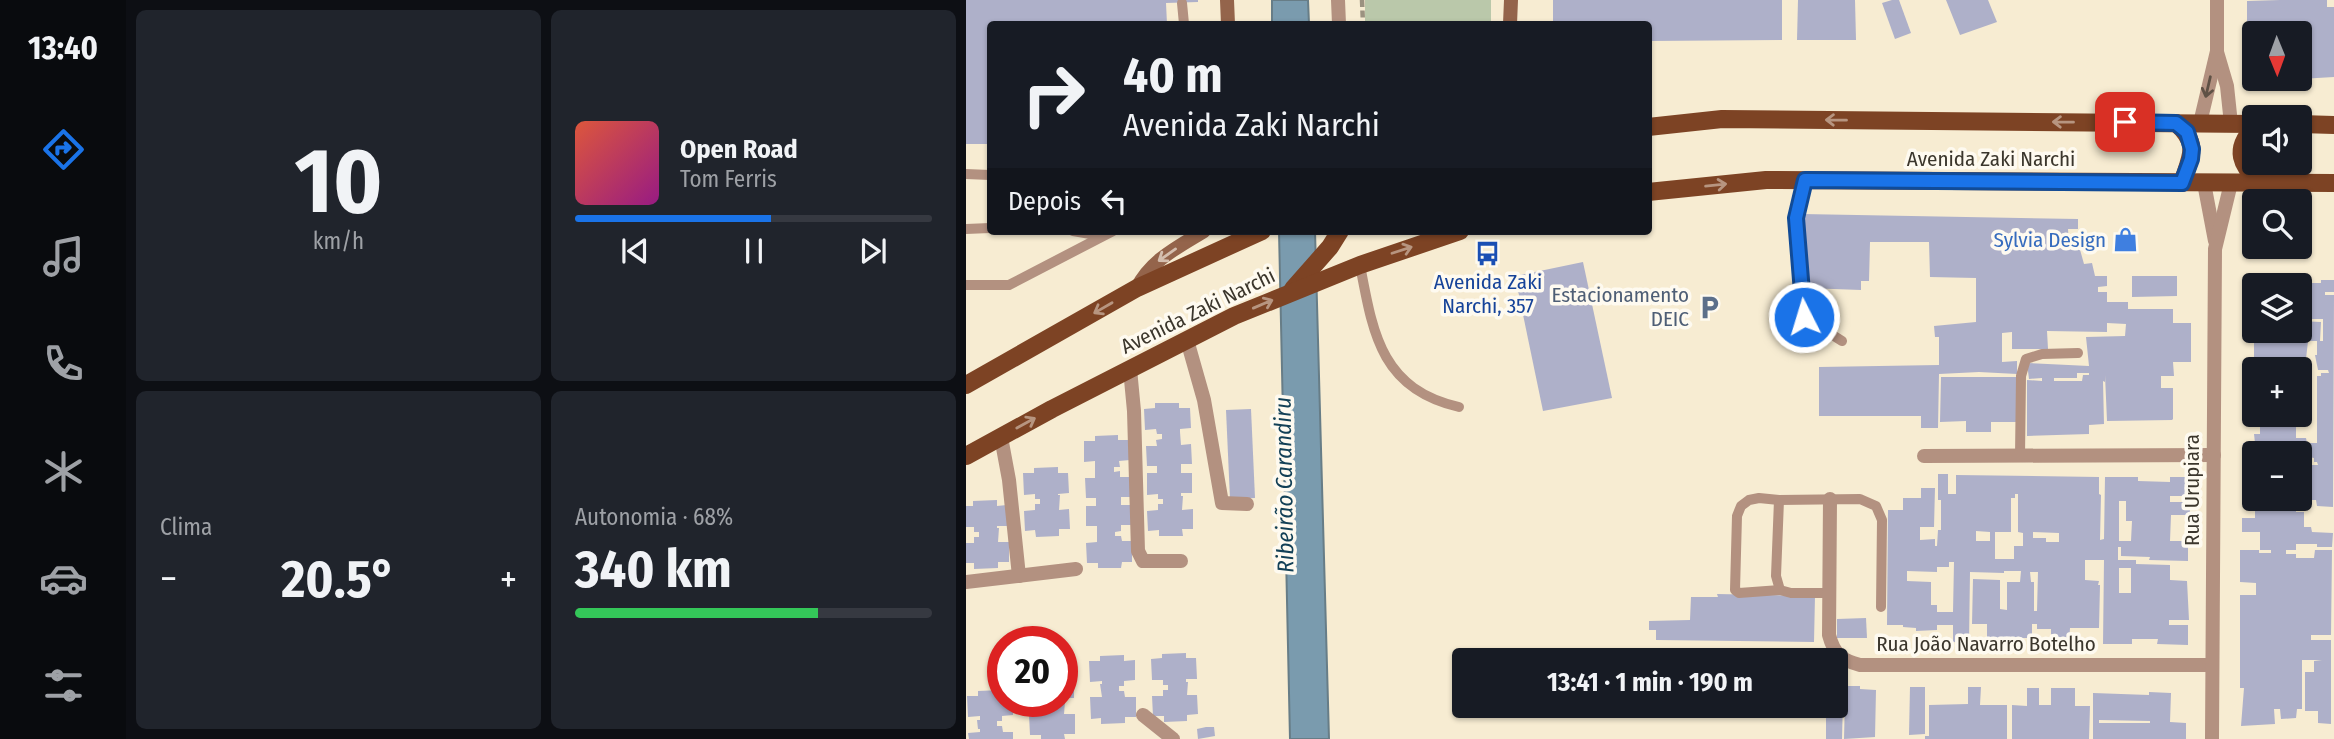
<!DOCTYPE html>
<html lang="pt">
<meta charset="utf-8">
<style>
:root{--surface:#171b24;--page:#20242c;--text:#f1f3f6;--muted:#9ea1a6;--line:#363941;--accent:#1a73e8}
body{margin:0;font-family:"Fira Sans Condensed",sans-serif;background:var(--page);color:var(--text);height:100vh;display:flex;flex-direction:column;font-size:26px;white-space:nowrap}
*{box-sizing:border-box;margin:0}
p{font-size:23px;color:var(--muted)}
.icon{flex:none;width:38px;height:38px;fill:none;stroke:currentColor;stroke-width:2;stroke-linecap:round;stroke-linejoin:round}
.map{position:relative;flex:1;overflow:hidden}
.details{display:flex;flex-direction:column;gap:10px;padding:10px;background:#0d0f14;width:840px}
.details>*{flex:none}
.guide{position:absolute;left:21px;top:21px;width:665px;height:214px;border-radius:7px;box-shadow:0 2px 5px #0004;background:#171b24;color:var(--text);overflow:hidden}
.needle{width:46px;rotate:179deg}
.controls{position:absolute;left:1276px;top:21px;display:grid;gap:14px}
.controls a{display:grid;place-items:center;width:70px;height:70px;border-radius:7px;background:var(--surface);box-shadow:0 2px 5px #0004;font-size:35px}
.speed{position:absolute;left:21px;top:626px;display:flex;gap:14px;font-size:35px;font-weight:700;text-align:center}
.speed>*{display:grid;place-content:center;width:91px;height:91px;border-radius:50%;background:var(--surface);box-shadow:0 2px 5px #0004;line-height:1}
.speed .limit{border:10px solid #d22;background:#fff;color:#111}
.pin{position:absolute;display:grid;place-items:center;width:60px;height:60px;color:#fff;margin:-30px;border-radius:14px;box-shadow:0 4px 10px #0006}
.me{position:absolute;width:77px;margin:-38px;rotate:355deg;stroke-linejoin:round;filter:drop-shadow(0 0 5px #0008)}
.turn{display:flex;align-items:center;gap:24px;height:147px;padding:0 21px;font-size:32px}
.turn .icon{width:91px;height:91px;stroke-width:2.5}
.turn b{display:block;font-size:49px;line-height:60px}
.then{display:flex;align-items:center;height:66px;padding:0 21px;background:#0003;gap:14px;font-size:26px}
.big{font-size:52px;font-weight:700;line-height:1.1}
.details .tile{flex:1;display:flex;flex-direction:column;justify-content:center;gap:10px;min-width:0;padding:0 24px;border-radius:10px;background:var(--page)}
.details .dial{align-items:center;gap:0}
.dial b{font-size:91px;line-height:1}
.song{display:flex;align-items:center;gap:21px}
.cover{width:84px;height:84px;border-radius:10px;background:linear-gradient(135deg,hsl(10 70% 55%),hsl(310 70% 35%))}
.played{height:7px;border-radius:4px;background:linear-gradient(90deg,var(--accent) 55%,var(--line) 55%)}
.keys{display:flex;justify-content:space-around;direction:ltr}
.heat{display:flex;justify-content:space-between;align-items:center;font-size:38px;direction:ltr}
.charge{height:10px;border-radius:5px;background:linear-gradient(90deg,#34c759 68%,var(--line) 0)}
.details .tiles{flex:1;display:grid;gap:10px;grid-template-columns:repeat(2,1fr)}
.trip{position:absolute;left:486px;top:648px;width:396px;height:70px;border-radius:7px;background:var(--surface);box-shadow:0 2px 5px #0004;font-weight:700;line-height:70px;text-align:center}
main{display:flex;flex:1;min-height:0}
.tabs{display:flex;flex-direction:column;width:126px;justify-content:space-around;align-items:center;background:#090b0e;color:var(--muted)}
.tabs .icon{width:49px;height:49px}
.tabs .on{color:var(--accent)}
.tabs b{font-size:32px;color:var(--text)}
.map>svg:first-child{display:block}
.green{fill:#bac8aa}
.water{fill:#7a9bae;stroke:#677d87;stroke-width:2}
.building{fill:#aeb0c9;fill-rule:evenodd}
.lines{fill:none;stroke-linecap:round;stroke-linejoin:round}
.path{stroke:#9b9280;stroke-width:4.5;stroke-dasharray:7 3.5;stroke-linecap:butt}
.service{stroke:#b39180;stroke-width:10}
.minor{stroke:#b39180;stroke-width:14}
.tertiary{stroke:#b39180;stroke-width:14}
.secondary{stroke:#94644b;stroke-width:14}
.primary{stroke:#7d4324;stroke-width:18}
.oneway{stroke:#5f5145}
.oneway2{stroke:#b79580}
.oneway3{stroke:#d4beae}
.route-casing{stroke:#114b97;stroke-width:18}
.route{stroke:#1a73e8;stroke-width:12}
.labels{text-anchor:middle;dominant-baseline:central;stroke-width:7;stroke-linejoin:round;paint-order:stroke}
.street-label{font-size:21px;fill:#3b362c;stroke:#fefaf0}
.shop-label{font-size:21px;fill:#366cbe;stroke:#fefaf0;text-anchor:end}
.transit-label{font-size:21px;fill:#164399;stroke:#fefaf0}
.service-label{font-size:21px;fill:#4e5e75;stroke:#fefaf0;text-anchor:end}
.water-label{font-size:23px;font-style:italic;fill:#124056;stroke:#fefaf0}
</style>
<main>
<nav class="tabs">
<b>13:40</b>
<svg class="icon on" aria-label="directions" viewBox="0 0 24 24"><path d="M12 3l9 9-9 9-9-9zM9 14v-3h6M13 9l2 2-2 2"/></svg>
<svg class="icon" aria-label="music" viewBox="0 0 24 24"><path d="M9 18V5l10-2v13"/><circle cx="6" cy="18" r="3"/><circle cx="16" cy="16" r="3"/></svg>
<svg class="icon" aria-label="phone" viewBox="0 0 24 24"><path d="M5 4h4l2 5-3 2q2 4 5 5l2-3 5 2v4C11 20 4 13 5 4z"/></svg>
<svg class="icon" aria-label="climate" viewBox="0 0 24 24"><path d="M12 3v18M4 7l16 10M4 17L20 7"/></svg>
<svg class="icon" aria-label="car" viewBox="0 0 24 24"><path d="M5 17H2v-5l4-1 3-4h7l3 4 3 1v5h-3M9 17h6M6 11h13"/><circle cx="7" cy="17" r="2"/><circle cx="17" cy="17" r="2"/></svg>
<svg class="icon" aria-label="filters" viewBox="0 0 24 24"><path d="M4 7h16M4 17h16"/><circle cx="9" cy="7" r="2"/><circle cx="15" cy="17" r="2"/></svg>
</nav>
<section class="details">
<div class="tiles">
<div class="tile dial"><b>10</b><p>km/h</p></div>
<div class="tile">
<div class="song"><i class="cover"></i><div><b>Open Road</b><p>Tom Ferris</p></div></div>
<div class="played"></div>
<div class="keys"><svg class="icon" aria-label="previous" viewBox="0 0 24 24"><path d="M18 5L8 12l10 7zM5 5v14"/></svg><svg class="icon" aria-label="pause" viewBox="0 0 24 24"><path d="M8 5v14M16 5v14"/></svg><svg class="icon" aria-label="next" viewBox="0 0 24 24"><path d="M6 5l10 7-10 7zM19 5v14"/></svg></div>
</div>
<div class="tile"><p>Clima</p>
<div class="heat"><a>−</a><b class="big">20.5°</b><a>+</a></div>
</div>
<div class="tile"><p>Autonomia · 68%</p><b class="big">340 km</b><div class="charge"></div></div>
</div>
</section>
<div class="map">
<svg width="1368" height="739" viewBox="0 0 1368 739">
<rect width="100%" height="100%" fill="#f7ecd2"/>
<rect class="green" x="399" y="0" width="126" height="24"/>
<g class="water">
<path d="M306 0H342L343 24H306Z"/>
<path d="M313 231H349L363 739H324Z"/>
</g>
<g class="building">
<path d="M0 0H232V2L200 3 201 24H24V144H0Z"/>
<path d="M587 0H816V40L682 41V24H587Z"/>
<path d="M832 0H889L890 40H831Z"/>
<path d="M926 0H933L945 33 929 39 916 3Z"/>
<path d="M980 0H1022L1031 22 994 35Z"/>
<path d="M1314 0H1361V7H1368V77L1334 79V33H1288V79H1309V81L1286 82 1281 77V1Z"/>
<path d="M836 214 1112 219V229H1102L1103 246H1113L1118 264 1126 263 1129 276H1141V286L1132 287V292H1141V302H1162V309H1207V323H1225V362H1207L1208 376H1195V388H1207V419L1206 420 1141 421 1139 375V382L1137 381 1138 424 1123 425V434L1061 436V380L1076 381V378L1063 379 1061 363 1123 366 1120 337 1159 336 1160 324 1141 323V332L1081 331 1082 349H1046V332L1036 333V362L1051 361V374L1013 372 973 374 972 428H955V416H853V367L973 365V337H969L968 326 1010 322V278L964 277 963 242H904L903 281H895V290L840 288ZM1111 373H1123V375H1117L1116 381H1088V378H1111Z"/>
<path d="M617 262 646 398 577 411 549 276Z"/>
<path d="M1166 276H1211V296L1166 297Z"/>
<path d="M1355 280H1368V292H1359V295H1368L1367 507 1351 506 1350 500H1337V506H1330V512H1338V527H1345L1346 532 1367 533 1366 547H1351V544H1330V550H1320V554H1330V558H1348L1349 550H1366L1365 635H1345V640H1365V724L1352 723V711H1339V672H1348V661L1356 660H1336V709H1331L1330 718 1315 719 1314 709H1308L1309 724 1275 726 1278 688H1274V595H1290V583L1274 582V550H1293V553H1305V550H1294V532H1276V518H1289V503H1277V493H1288V499H1334V465H1352L1351 462H1348V458L1343 457V462H1334V453H1288V472H1277V443H1289L1288 434H1294V425H1288L1289 416 1334 415V409H1340V413L1345 414V417H1340V422H1330V438H1340L1341 443H1351V376H1355V373H1363L1362 370H1352L1349 355H1351V341H1342L1340 359H1331L1330 369H1294V363H1288V341H1292V331H1334V321L1355 322 1354 341H1357V319H1341V313H1334V283H1355Z"/>
<path d="M975 377H1050V422H1025V432H1000V421L974 422Z"/>
<path d="M189 403H213V408H224L225 428 214 429V432L215 445 225 444 226 464H215V473H226V493H215V496H217L216 510 227 509V529H216L217 536H193V530L182 531 181 511 192 510V504H197V499H192V494L181 495V473H191V466H181L180 446H191L190 440 196 439V434H191L190 429 179 430 178 409 189 408Z"/>
<path d="M285 409 289 498 264 499 260 410Z"/>
<path d="M152 435V440H163L164 460 153 461 154 467H148V472L154 471V477H164V497H155V505H165V525H155V531L149 532V536H155L156 541H166V562H156L155 568H132V563H121L120 543 131 542V526H120V506H130V498H120L119 478H129V461L118 462V441H129V436Z"/>
<path d="M92 467V473H102L103 493 92 494V495H94L93 510 103 509 104 529H93V536L70 537 69 530 59 531 58 511 69 510V504H74V499H69V494L58 495 57 473H68V468Z"/>
<path d="M972 474H982V494H990V475L1133 477V494L1135 495 1134 540 1138 539 1139 477H1172V481L1204 482V477H1223L1222 496H1204V502H1224V515H1205L1204 541H1222V561L1183 560 1184 557 1155 556V547H1152V560H1170V564L1204 565V580L1221 581 1223 620H1203V625H1222V645L1191 644 1192 639H1166V644H1137L1138 560H1119V580L1133 581 1132 585H1134L1133 628H1104L1103 643H1085V629H1071V624H1066V638H1053V643H1021V624H1006L1007 579 1034 580V609L1041 610V582H1054L1055 571H1038V573L1004 572 1003 643 987 642V625H971V630L950 631V628L937 627V625H921L922 510H937V498H955V488H969L968 527H954V540L969 539V546H971L972 530H975V500H972ZM1049 494H1052V532L1057 533V546H1048V559H1029V532H1045V498H1049ZM1153 501H1160V521H1166L1165 541H1153ZM1010 531 1024 532V541H1010ZM1067 532 1093 533V542H1080V538H1067ZM983 562H988L987 612H971V605H965V582L941 581V571L971 572V567H983ZM1153 568H1165V593H1153ZM1064 572H1072L1071 611H1068V582H1065Z"/>
<path d="M31 500V506L41 505 42 526H31V528H33L32 542H43V562H32V568L8 569V563H0V543H8V537H13V532H8V527H0V506H7V501Z"/>
<path d="M751 594 849 596 848 642 690 640V630H683V621L724 620 725 597H752Z"/>
<path d="M900 618 901 638H871V619Z"/>
<path d="M220 653V658H230L231 679H220V682H222L221 695H231L232 714 221 715V721L198 722V716H187L186 696H197V690H202V685H197V680H186L185 659 196 658V654Z"/>
<path d="M158 655V661L169 660V680L158 681V686H153V691H158L159 697H170V717H159V723L135 724V718L125 719 124 697H136L134 684H136V681L124 682 123 661H134V656Z"/>
<path d="M108 677V698H96V678Z"/>
<path d="M870 686H894V689L910 690 909 737 878 739 879 699H877L876 739H860V716L863 717V705H870Z"/>
<path d="M944 687H959V734L943 735Z"/>
<path d="M1002 687H1015L1014 705H1041V739H959V736H963V705L1002 704Z"/>
<path d="M1061 688H1073V705H1085V688H1109V706H1124L1123 739H1046V705L1061 706Z"/>
<path d="M36 690 37 702H47V715L36 716V721H31V726H36L37 732H47V739H3L2 733 14 732V729H12L11 720H14V716L2 717 1 696H12V691Z"/>
<path d="M1183 692 1205 693 1204 722 1220 723V739H1127V693L1183 695ZM1133 720 1184 721V723H1133Z"/>
<path d="M79 702H99L98 714H109V734H98L99 739H75V735H64L63 715H74V709H79Z"/>
<path d="M240 727H248L249 736 232 739 231 729Z"/>
</g>
<g class="lines">
<path class="path" d="M396 0 397 24"/>
<g class="service">
<path d="M216 3 218 24"/>
<path d="M0 174 24 175"/>
<path d="M839 180 830 217 838 317 876 341"/>
<path d="M0 229 24 228"/>
<path d="M107 231 136 236"/>
<path d="M394 265C407 334 415 389 493 407"/>
<path d="M0 285H43L147 231"/>
<path d="M1054 456 1055 376 1060 359 1076 354 1112 353"/>
<path d="M813 500 810 576 814 590 825 593H863"/>
<path d="M814 590 773 593 769 590 771 516 775 506 783 500 793 498 813 500 894 499 910 506 916 520 915 607"/>
</g>
<g class="minor">
<path d="M221 340 238 400 256 503 281 504"/>
<path d="M164 369 168 411 172 551 177 561H215"/>
<path d="M35 437 43 480 53 576"/>
<path d="M958 456 1248 455"/>
<path d="M864 499 863 635C868 654 875 660 894 665H1246"/>
<path d="M0 582 110 569"/>
<path d="M177 715 207 739"/>
</g>
<g class="tertiary">
<path d="M372 0 373 24"/>
<path d="M1251 52 1261 86 1265 124"/>
<path d="M1234 123 1251 51V0"/>
<path d="M1238 183 1249 241"/>
<path d="M1246 739 1249 249 1265 183"/>
</g>
<g class="secondary">
<path d="M261 0 262 24"/>
<path d="M544 24 545 0"/>
<path d="M171 288C185 260 212 247 238 231"/>
</g>
<g class="primary">
<path d="M1210 123C1234 144 1225 156 1216 183"/>
<path d="M1334 124 1368 125"/>
<path d="M682 127 756 119 1288 124"/>
<path d="M1288 128C1267 149 1275 166 1294 183"/>
<path d="M682 192 800 180 1368 183"/>
<path d="M327 289 364 247 374 231"/>
<path d="M0 385 171 288 296 231"/>
<path d="M0 456 86 409 268 316 394 265 494 231"/>
</g>
</g>
<defs><path id="oneway-shaft" d="M-6 0H5M1.5-3L5.5 0L1.5 3" fill="none" stroke-width="1.6" stroke-linecap="round" stroke-linejoin="round" transform="scale(1.75)"/></defs>
<use class="oneway" href="#oneway-shaft" transform="translate(1242 87) rotate(103)"/>
<g class="oneway2">
<use href="#oneway-shaft" transform="translate(870 120) rotate(-179)"/>
<use href="#oneway-shaft" transform="translate(1097 122) rotate(-179)"/>
<use href="#oneway-shaft" transform="translate(750 185) rotate(-6)"/>
<use href="#oneway-shaft" transform="translate(436 250) rotate(-18)"/>
<use href="#oneway-shaft" transform="translate(297 304) rotate(-23)"/>
<use href="#oneway-shaft" transform="translate(137 308) rotate(150)"/>
<use href="#oneway-shaft" transform="translate(60 423) rotate(-29)"/>
</g>
<use class="oneway3" href="#oneway-shaft" transform="translate(201 255) rotate(145)"/>
<g class="lines">
<defs>
<path id="route" d="M838 317 830 218 839 180 1216 183 1225 159 1226 149 1221 132 1210 123 1159 122"/>
</defs>
<use href="#route" class="route-casing"/>
<use href="#route" class="route"/>
</g>
<defs>
<symbol id="shop-bare" viewBox="-9 -9 18 18"><path d="M-5-2.5h2.3a2.7 3.5 0 0 1 5.4 0H5L5.5 6h-11ZM-1.5-2.5h3a1.5 2.3 0 0 0-3 0Z" fill="#3f7fe0" stroke="#fefaf0" stroke-width="2.5" paint-order="stroke"/></symbol>
<symbol id="bus-bare" viewBox="-9 -9 18 18"><path d="M-5-6H5V4H4V6H2V4H-2V6H-4V4H-5ZM-3.5-4V0h7V-4ZM-3.5 1.2v1.5H-2V1.2ZM2 1.2v1.5H3.5V1.2Z" fill="#1a4fb4" stroke="#fefaf0" stroke-width="2.5" paint-order="stroke"/></symbol>
<symbol id="parking-bare" viewBox="-9 -9 18 18"><path d="M-3.5-5.5H1a3.5 3.5 0 0 1 0 7H-1V5.5H-3.5ZM-1-3.4V-.6H.8a1.4 1.4 0 0 0 0-2.8Z" fill="#5c6f8a" stroke="#fefaf0" stroke-width="2.5" paint-order="stroke"/></symbol>
</defs>
<g fill-rule="evenodd">
<use href="#shop-bare" x="1142" y="222" width="35" height="35"/>
<use href="#bus-bare" x="504" y="236" width="35" height="35"/>
<use href="#parking-bare" x="726" y="290" width="35" height="35"/>
</g>
<g class="labels">
<g class="street-label">
<text x="1025" y="159">Avenida Zaki Narchi</text>
<text transform="translate(232 311) rotate(-26)">Avenida Zaki Narchi</text>
<text transform="translate(1226 490) rotate(-90)">Rua Urupiara</text>
<text x="1020" y="644">Rua João Navarro Botelho</text>
</g>
<g class="shop-label">
<text x="1140" y="240">Sylvia Design</text>
</g>
<g class="transit-label">
<text x="522" y="282">Avenida Zaki<tspan x="522" dy="24">Narchi, 357</tspan></text>
</g>
<g class="service-label">
<text x="723" y="295">Estacionamento<tspan x="723" dy="24">DEIC</tspan></text>
</g>
<g class="water-label">
<text transform="translate(318 485) rotate(-91)">Ribeirão Carandiru</text>
</g>
</g>
</svg>
<div class="controls">
<a><svg class="needle" viewBox="-14 -14 28 28"><path d="M0-13l5 13h-10z" fill="#e53935"/><path d="M0 13l5-13h-10z" fill="#9ea1a6"/></svg></a>
<a><svg class="icon" aria-label="sound" viewBox="0 0 24 24"><path d="M4 9h4l5-4v14l-5-4H4zM17 9q2 3 0 6"/></svg></a>
<a><svg class="icon" aria-label="search" viewBox="0 0 24 24"><circle cx="10" cy="10" r="6"/><path d="M15 15l6 6"/></svg></a>
<a><svg class="icon" aria-label="layers" viewBox="0 0 24 24"><path d="M12 4l9 5-9 5-9-5zM3 14l9 5 9-5"/></svg></a>
<a>+</a>
<a>−</a>
</div>
<div class="speed"><div class="limit">20</div></div>
<div class="pin" style="left:1159px;top:122px;background:#d93025"><svg class="icon" aria-label="arrive" viewBox="0 0 24 24"><path d="M6 21V4h12l-3 4 3 4H6"/></svg></div>
<svg class="me" style="left:838px;top:317px" viewBox="-20 -20 40 40"><circle r="17" fill="#1a73e8" stroke="#fff" stroke-width="3"/><path d="M0-11L8 9 0 5-8 9z" fill="#fff"/></svg>
<div class="trip">13:41 · 1 min · 190 m</div>
<div class="guide">
<div class="turn"><svg class="icon" aria-label="right" viewBox="0 0 24 24"><path d="M7 20v-9h11M14 6l5 5-5 5"/></svg><div><b>40 m</b>Avenida Zaki Narchi</div></div>
<div class="then">Depois<svg class="icon" aria-label="left" viewBox="0 0 24 24"><path d="M17 20v-9H6M10 6l-5 5 5 5"/></svg></div>
</div>
</div>
</main>
